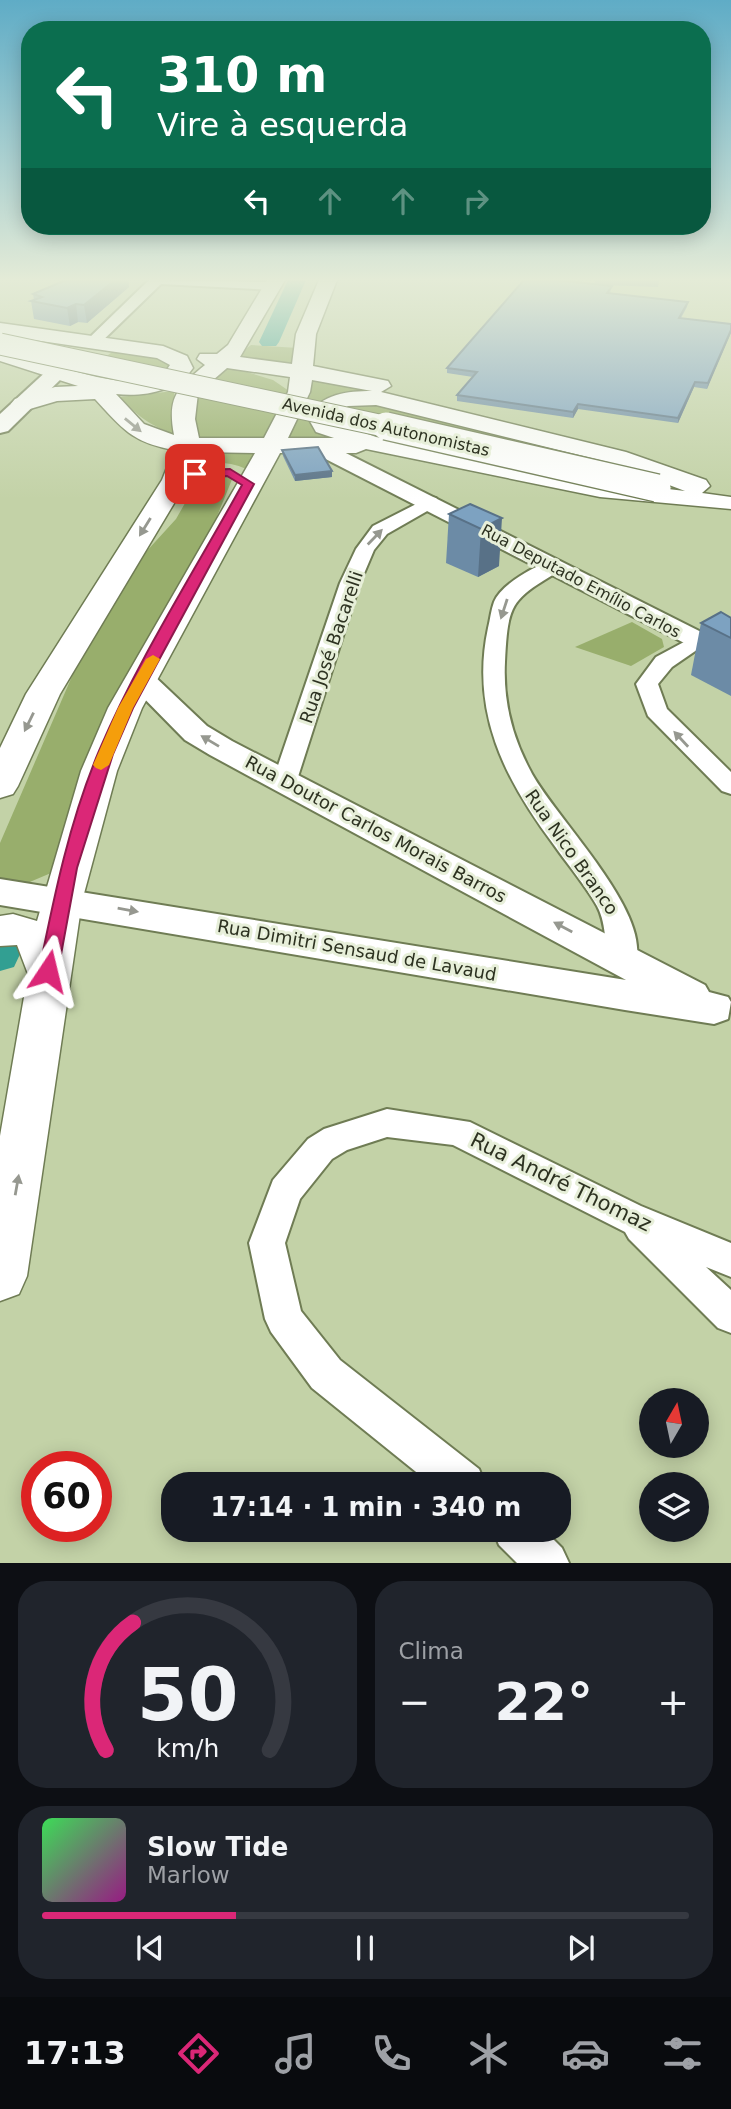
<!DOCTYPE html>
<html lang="pt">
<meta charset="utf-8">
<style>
:root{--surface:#171b24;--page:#20242c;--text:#f1f3f6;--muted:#9ea1a6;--line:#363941;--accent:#db2777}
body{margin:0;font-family:"DejaVu Sans",sans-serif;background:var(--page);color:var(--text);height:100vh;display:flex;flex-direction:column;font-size:26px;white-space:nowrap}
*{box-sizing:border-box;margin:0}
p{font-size:23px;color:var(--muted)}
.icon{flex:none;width:38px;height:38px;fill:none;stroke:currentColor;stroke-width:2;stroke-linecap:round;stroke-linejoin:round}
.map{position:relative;height:1563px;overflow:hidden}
.sheet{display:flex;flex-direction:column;gap:18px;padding:18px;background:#0d0f14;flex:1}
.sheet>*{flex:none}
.guide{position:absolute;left:21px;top:21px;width:690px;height:214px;border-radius:28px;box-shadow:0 4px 18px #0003;background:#0b6e4f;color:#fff;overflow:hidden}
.needle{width:46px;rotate:9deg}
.buttons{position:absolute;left:639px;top:1388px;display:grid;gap:14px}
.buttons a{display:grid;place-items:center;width:70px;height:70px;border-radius:50%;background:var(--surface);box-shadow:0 4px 18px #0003;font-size:35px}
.speed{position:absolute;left:21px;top:1451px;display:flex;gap:14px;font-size:35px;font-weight:700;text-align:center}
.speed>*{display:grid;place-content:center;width:91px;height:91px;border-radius:50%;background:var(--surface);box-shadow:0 4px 18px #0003;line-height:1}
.speed .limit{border:10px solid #d22;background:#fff;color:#111}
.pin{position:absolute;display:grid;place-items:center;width:60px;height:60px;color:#fff;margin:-30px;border-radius:14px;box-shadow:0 4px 10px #0006}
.me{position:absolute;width:77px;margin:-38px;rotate:10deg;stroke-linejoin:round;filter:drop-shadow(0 0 5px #0008)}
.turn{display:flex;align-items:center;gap:24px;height:147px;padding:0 21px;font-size:32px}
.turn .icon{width:91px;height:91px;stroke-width:2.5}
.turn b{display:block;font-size:49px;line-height:60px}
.lanes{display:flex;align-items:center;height:66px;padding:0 21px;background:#0003;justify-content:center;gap:35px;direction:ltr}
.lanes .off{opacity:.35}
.big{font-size:52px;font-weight:600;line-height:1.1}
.sheet .widget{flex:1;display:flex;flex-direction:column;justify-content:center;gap:10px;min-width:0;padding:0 24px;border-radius:28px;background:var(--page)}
.sheet .dial{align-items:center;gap:0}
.dial svg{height:182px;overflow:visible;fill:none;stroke:var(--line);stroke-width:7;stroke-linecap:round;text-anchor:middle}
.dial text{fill:var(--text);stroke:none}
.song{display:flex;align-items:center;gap:21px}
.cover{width:84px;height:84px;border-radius:10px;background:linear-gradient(135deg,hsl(130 70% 55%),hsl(310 70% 35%))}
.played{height:7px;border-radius:4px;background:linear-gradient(90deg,var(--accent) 30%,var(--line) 30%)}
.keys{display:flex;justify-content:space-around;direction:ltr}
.heat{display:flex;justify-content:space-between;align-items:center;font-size:38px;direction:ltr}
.sheet .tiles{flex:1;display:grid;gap:18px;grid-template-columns:1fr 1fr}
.widget:last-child{grid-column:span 2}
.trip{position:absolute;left:161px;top:1472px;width:410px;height:70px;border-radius:28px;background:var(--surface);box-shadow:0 4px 18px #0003;font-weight:600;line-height:70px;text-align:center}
.tab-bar{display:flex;height:112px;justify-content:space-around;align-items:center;background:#090b0e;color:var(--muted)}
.tab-bar .icon{width:49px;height:49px}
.tab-bar .on{color:var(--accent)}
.tab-bar b{font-size:32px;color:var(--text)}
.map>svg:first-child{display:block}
.green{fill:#98ae6c}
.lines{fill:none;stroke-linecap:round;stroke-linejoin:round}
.river{fill:#329f92;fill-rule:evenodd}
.street-casing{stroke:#6f7c54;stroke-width:4}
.secondary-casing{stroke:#6f7c54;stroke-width:4}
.primary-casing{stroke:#6f7c54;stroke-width:3}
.street{fill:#fff;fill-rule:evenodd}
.secondary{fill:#fff;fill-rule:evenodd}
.primary{fill:#fff;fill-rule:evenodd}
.primary-bridge-far1-casing{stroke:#6f7c54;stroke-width:23;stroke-linecap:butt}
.primary-bridge-casing{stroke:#6f7c54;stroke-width:30;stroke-linecap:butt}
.primary-bridge-far1{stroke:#fff;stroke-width:21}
.primary-bridge{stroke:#fff;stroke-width:27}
.wall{fill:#6c8ba6}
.shaded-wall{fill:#587187}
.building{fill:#7da2c1;stroke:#587187;stroke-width:2}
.oneway{fill:#969890}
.route{fill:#db2777;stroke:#8e194d;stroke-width:2}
.slow{fill:#f59e0b}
.labels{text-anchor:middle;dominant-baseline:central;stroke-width:6;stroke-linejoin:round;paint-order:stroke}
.far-street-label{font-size:16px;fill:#2d3221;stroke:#e7efd9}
.street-label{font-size:18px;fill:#2d3221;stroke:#e7efd9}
.near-street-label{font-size:21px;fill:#2d3221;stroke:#e7efd9}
</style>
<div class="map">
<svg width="731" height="1563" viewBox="0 0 731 1563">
<rect width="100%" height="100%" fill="#c3d2a7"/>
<g class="green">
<path d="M251 345 298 348 296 368 232 359Z"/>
<path d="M118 348 160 354 171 362 172 368 116 381 81 374Z"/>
<path d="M224 365 273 380 292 393 266 441 197 438 192 398Z"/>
<path d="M311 375 360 382 382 394 312 410 309 421 339 439 282 440 311 394Z"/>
<path d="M174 391 178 435C152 427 138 417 120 397Z"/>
<path d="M354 399 615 462 422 423C381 452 363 439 327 412Z"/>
<path d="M267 447 250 471C230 460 207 461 186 471L197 448Z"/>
<path d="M201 475 233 477 205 546 51 873 25 884 0 882V843L73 674 145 553 176 519Z"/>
<path d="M632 622 662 639 664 647 631 666 575 647Z"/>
</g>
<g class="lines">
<g class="river">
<path d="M288 280H306L279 342 276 346H262L259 342Z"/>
<path d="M0 937 15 941 21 952 14 967 0 971Z"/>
</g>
<defs>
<g id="street">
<path d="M149 280 273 282 279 286 273 290 161 284 97 346H87V340Z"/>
<path d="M430 497 436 498 439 502 436 506 387 534 374 550 360 583 296 783 293 788H275L272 783 340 583 356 549 373 526Z"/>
<path d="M554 560 561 562 564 566 561 570C511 600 508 602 505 662 503 701 512 736 530 770 552 815 660 919 633 968L623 971 613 968C603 950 608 926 597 906 585 885 568 865 554 845 505 780 470 712 488 628 490 620 491 610 494 602 501 584 536 565 554 560Z"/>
<path d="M697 635 704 637 708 641 704 645 672 667 658 684 667 709 731 772V794L722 791 648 716 636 684 656 657Z"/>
<path d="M387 1109 470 1122 641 1206 731 1243V1277L706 1267 731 1290V1333L718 1328 629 1239 625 1232 453 1145 387 1137 347 1150 332 1159 300 1199 285 1243 301 1311 340 1360 479 1469 485 1484H431L312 1388 271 1332 265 1319 249 1243 273 1180 308 1139 324 1129Z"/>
<path d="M493 1530H544L562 1548 569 1563H517L499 1545Z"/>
</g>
<g id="secondary">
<path d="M58 365 65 367 68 371 65 375 8 431 0 433V414L51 367Z"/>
<path d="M318 439 731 647V667L310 451 307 446Z"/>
<path d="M141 671 152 674 207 726 232 741 705 985 709 992 728 997 731 1002 728 1019 714 1024 625 1010 0 905V879L626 980 210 755 185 740 126 680 130 674Z"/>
</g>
<path id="primary" d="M267 280H285L240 357 292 364 296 334 319 280H337L316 334 313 366 388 381 391 386 381 392 626 452 706 480 710 486 702 493 731 497V509L600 497 366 449 356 453H280L142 708 117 771 82 901 27 1276 19 1294 0 1301V1136L28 974 17 945 0 946V916L13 914 37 921 81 771 108 708 255 453 198 452 188 480 60 694 18 786 13 794 0 798V748L26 694 162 480 174 450C131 442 123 429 95 399L57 401 23 411 15 409 11 404 15 399 55 387 78 386 0 361V348C36 356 146 407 170 365L157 358 0 335V323L163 346 187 356 193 368C177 392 142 397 116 394L144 424 174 435C167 397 177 388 205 365L197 359 200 354H217L228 345ZM227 368 290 377 288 392 264 438H199L195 419 198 393ZM312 380 372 391C347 391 322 394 307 416L316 432 334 438H288L310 392ZM376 405 608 462 685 491 600 481 376 437 334 422 331 416 348 406Z"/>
</defs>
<use href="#street" class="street-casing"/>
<use href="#secondary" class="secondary-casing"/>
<use href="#primary" class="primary-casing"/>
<use href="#street" class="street"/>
<use href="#secondary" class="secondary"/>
<use href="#primary" class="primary"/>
<defs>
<path id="primary-bridge-far1" d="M0 344 393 428"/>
<path id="primary-bridge" d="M386 426 657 488"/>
</defs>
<use href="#primary-bridge-far1" class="primary-bridge-far1-casing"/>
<use href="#primary-bridge" class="primary-bridge-casing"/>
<use href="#primary-bridge-far1" class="primary-bridge-far1"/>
<use href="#primary-bridge" class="primary-bridge"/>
</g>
<g class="wall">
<path d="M66 280H128L129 287 87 323 78 322 70 326 34 319 31 301 34 300 33 294Z"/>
<path d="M595 280H659L658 287 602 285 612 286 610 293 688 302 687 307 681 318 731 324 707 389 694 387 678 423 578 409 573 418 457 401V395L473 377 447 373V368L595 284Z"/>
<path d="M282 450 332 471V477L295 481 283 456Z"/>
<path d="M470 504 499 566 478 577 446 563 449 514Z"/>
<path d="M731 618V696L691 675 701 623Z"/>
</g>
<g class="shaded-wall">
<path d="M115 280H128L129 287 87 323 84 305Z"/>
<path d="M76 304 78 322 70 326 67 308Z"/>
<path d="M731 330V333L707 389 708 383Z"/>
<path d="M695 382 694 387 678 423V418Z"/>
<path d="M578 404V409L573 418V412Z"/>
<path d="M332 471V477L295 481V475Z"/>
<path d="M502 518 499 566 478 577 481 529Z"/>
</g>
<g class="building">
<path d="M66 280H115L84 305 76 304 67 308 31 301 42 297 33 294Z"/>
<path d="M524 280H556L612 286 607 293 688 302 679 318 731 324V330L708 383 695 382 678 418 578 404 573 412 457 395 477 372 447 368Z"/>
<path d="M318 447 332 471 295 475 282 450Z"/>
<path d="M470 504 502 518 481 529 449 514Z"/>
<path d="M721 612 731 618V638L701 623Z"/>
</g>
<defs><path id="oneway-solid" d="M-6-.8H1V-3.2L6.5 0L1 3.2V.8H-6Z" transform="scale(1.75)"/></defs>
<g class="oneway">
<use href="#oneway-solid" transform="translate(133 425) rotate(39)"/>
<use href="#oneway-solid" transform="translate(145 527) rotate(122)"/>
<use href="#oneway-solid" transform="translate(375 537) rotate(-46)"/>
<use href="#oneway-solid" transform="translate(504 609) rotate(108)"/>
<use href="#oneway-solid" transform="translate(29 722) rotate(116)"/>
<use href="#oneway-solid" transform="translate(681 739) rotate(-133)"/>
<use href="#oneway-solid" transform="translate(210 741) rotate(-149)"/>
<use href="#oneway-solid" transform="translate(128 910) rotate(10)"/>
<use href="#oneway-solid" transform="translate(563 927) rotate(-152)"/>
<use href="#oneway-solid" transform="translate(17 1185) rotate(-80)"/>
</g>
<linearGradient id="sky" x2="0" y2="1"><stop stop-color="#5facc6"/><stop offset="0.56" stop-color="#e4ebd7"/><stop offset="1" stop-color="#e4ebd7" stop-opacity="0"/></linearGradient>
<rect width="731" height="499" fill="url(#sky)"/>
<path class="route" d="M230 469 254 484 133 708 113 754 77 868 58 971 55 976H41L39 971C54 897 69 822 99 751 138 659 194 572 242 485L227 476 195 477 189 474 195 470Z"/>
<path class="slow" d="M153 655 160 659 133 708 109 765 101 770 96 768 93 765 118 708 146 659Z"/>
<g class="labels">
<g class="far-street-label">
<text transform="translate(386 427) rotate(13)">Avenida dos Autonomistas</text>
<text transform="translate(581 581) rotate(28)">Rua Deputado Emílio Carlos</text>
</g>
<g class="street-label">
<text transform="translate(331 647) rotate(-71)">Rua José Bacarelli</text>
<text transform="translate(376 829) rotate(28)">Rua Doutor Carlos Morais Barros</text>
<text transform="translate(572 852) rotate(55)">Rua Nico Branco</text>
<text transform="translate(357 950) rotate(10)">Rua Dimitri Sensaud de Lavaud</text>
</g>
<g class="near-street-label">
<text transform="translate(561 1182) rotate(26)">Rua André Thomaz</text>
</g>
</g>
</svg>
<div class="buttons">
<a><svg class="needle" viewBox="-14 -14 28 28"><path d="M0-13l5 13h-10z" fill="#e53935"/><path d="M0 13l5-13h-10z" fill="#9ea1a6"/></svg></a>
<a><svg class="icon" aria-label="layers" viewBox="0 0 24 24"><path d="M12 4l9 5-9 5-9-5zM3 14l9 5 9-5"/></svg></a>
</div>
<div class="speed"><div class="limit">60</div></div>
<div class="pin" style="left:195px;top:474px;background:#d93025"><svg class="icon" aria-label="arrive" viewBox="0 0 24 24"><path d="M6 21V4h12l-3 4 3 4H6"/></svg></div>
<svg class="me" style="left:48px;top:971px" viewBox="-20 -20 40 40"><path d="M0-17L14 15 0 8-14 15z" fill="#db2777" stroke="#fff" stroke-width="4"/></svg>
<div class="trip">17:14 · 1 min · 340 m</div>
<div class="guide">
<div class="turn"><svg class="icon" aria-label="left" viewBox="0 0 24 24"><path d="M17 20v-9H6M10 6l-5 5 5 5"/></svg><div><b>310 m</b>Vire à esquerda</div></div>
<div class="lanes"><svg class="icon" aria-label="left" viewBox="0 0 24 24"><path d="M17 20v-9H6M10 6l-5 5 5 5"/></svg><svg class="icon off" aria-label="ahead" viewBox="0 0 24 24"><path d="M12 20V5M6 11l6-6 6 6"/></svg><svg class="icon off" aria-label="ahead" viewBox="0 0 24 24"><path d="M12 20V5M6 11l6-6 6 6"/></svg><svg class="icon off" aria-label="right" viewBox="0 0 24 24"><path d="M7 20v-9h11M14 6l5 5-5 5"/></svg></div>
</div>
</div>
<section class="sheet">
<div class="tiles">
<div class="widget dial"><svg viewBox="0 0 100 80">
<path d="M14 69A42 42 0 1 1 86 69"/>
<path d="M14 69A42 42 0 0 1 26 13" stroke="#db2777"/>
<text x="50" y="56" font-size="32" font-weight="700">50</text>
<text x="50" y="72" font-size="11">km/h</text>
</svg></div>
<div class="widget"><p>Clima</p>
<div class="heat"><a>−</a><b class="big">22°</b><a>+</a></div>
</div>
<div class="widget">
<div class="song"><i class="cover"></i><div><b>Slow Tide</b><p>Marlow</p></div></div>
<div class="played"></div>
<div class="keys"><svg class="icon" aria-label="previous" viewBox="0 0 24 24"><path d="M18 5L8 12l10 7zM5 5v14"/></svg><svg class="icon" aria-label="pause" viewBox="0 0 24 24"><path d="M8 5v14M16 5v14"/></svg><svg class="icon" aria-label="next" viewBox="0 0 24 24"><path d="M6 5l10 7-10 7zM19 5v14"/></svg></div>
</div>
</div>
</section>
<nav class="tab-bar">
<b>17:13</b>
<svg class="icon on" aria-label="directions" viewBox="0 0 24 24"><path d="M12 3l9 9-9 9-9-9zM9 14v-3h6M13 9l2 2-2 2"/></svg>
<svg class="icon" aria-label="music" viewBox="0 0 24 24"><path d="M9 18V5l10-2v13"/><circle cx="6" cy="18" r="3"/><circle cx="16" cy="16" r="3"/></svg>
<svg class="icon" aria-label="phone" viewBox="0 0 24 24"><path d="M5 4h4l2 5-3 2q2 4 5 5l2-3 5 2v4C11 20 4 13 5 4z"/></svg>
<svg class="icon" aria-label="climate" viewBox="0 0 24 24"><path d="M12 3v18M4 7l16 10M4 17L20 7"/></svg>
<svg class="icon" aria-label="car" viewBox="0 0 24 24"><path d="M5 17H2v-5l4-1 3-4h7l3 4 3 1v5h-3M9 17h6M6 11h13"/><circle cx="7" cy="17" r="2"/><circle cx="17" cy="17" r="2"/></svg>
<svg class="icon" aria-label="filters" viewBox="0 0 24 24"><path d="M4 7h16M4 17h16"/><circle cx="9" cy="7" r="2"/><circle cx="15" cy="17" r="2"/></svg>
</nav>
